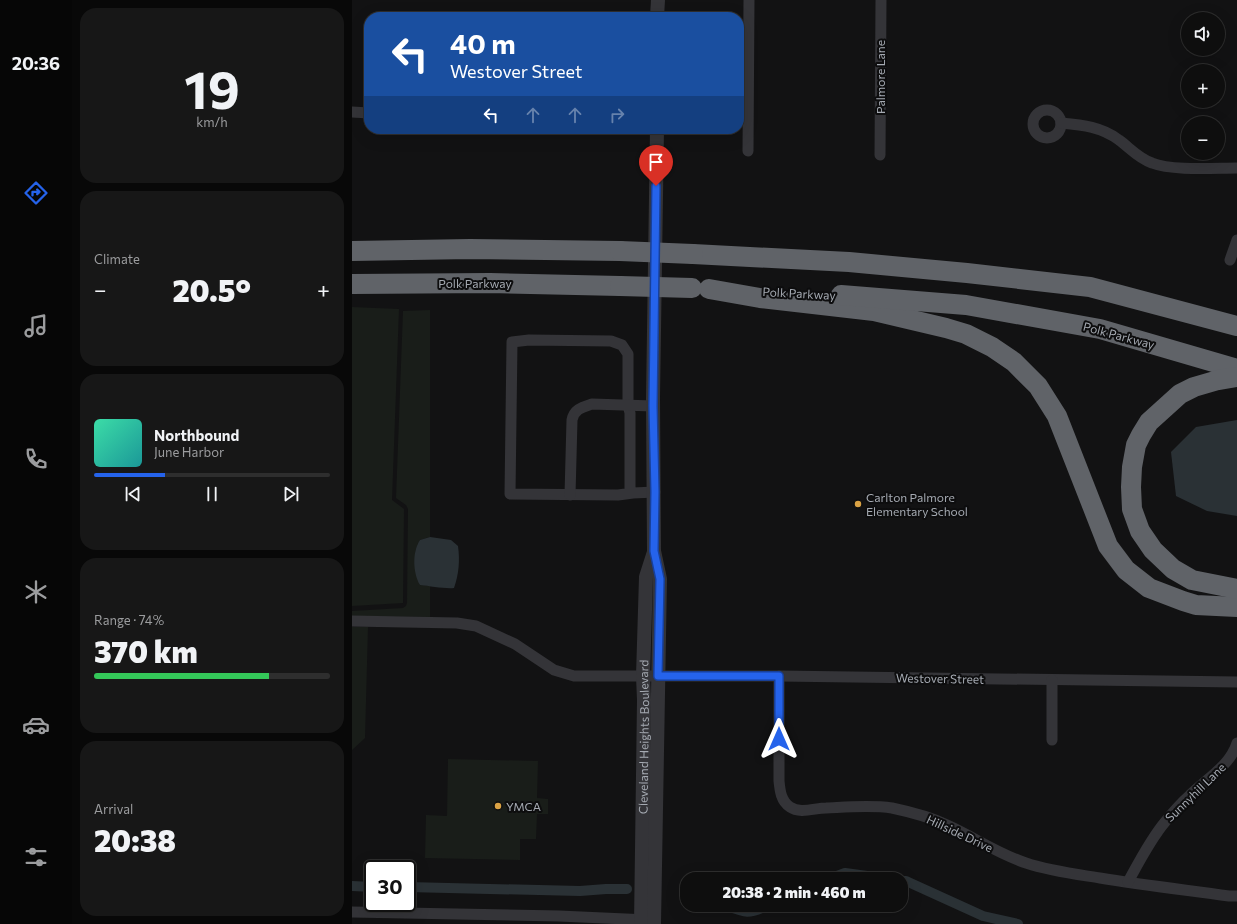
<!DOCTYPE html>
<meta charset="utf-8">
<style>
:root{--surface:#0e0e0e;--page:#171717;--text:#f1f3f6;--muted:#9b9c9e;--line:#2e2e2e;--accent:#2563eb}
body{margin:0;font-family:Commissioner,sans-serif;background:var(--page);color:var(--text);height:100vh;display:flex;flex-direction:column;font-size:15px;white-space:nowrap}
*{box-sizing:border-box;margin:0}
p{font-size:13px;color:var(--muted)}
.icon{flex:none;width:22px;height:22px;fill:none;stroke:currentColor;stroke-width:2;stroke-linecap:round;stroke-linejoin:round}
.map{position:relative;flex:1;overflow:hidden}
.panel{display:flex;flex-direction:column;gap:8px;padding:8px;background:#080808;width:280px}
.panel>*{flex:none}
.hud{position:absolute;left:12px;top:12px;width:380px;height:122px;border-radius:16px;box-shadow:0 4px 16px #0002,0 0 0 1px var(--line);background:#1a4fa0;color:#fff;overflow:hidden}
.fabs{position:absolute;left:829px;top:12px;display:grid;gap:8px}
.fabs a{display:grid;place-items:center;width:44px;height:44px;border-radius:50%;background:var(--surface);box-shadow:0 4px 16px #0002,0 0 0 1px var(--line);font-size:20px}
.speed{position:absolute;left:12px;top:860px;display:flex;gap:8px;font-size:20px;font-weight:700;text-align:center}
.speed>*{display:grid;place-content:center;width:52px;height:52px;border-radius:50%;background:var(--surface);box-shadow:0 4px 16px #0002,0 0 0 1px var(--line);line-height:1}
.speed .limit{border:2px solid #111;border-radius:6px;background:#fff;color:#111}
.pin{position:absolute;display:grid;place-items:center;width:34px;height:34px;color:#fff;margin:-41px -17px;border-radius:50% 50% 50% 0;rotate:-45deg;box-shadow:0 0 4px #0007}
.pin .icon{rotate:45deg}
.me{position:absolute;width:44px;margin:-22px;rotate:0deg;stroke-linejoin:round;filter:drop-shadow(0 0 3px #0008)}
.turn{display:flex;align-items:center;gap:14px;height:84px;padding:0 20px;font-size:18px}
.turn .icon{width:52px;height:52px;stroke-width:2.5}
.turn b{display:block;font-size:28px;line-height:34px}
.lanes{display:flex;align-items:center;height:38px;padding:0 20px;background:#0003;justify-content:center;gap:20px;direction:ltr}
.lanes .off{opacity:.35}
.big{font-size:30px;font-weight:800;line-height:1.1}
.panel .widget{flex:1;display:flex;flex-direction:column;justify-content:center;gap:6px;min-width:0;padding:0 14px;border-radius:16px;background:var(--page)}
.panel .dial{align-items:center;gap:0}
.dial b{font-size:52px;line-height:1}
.song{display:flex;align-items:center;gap:12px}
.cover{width:48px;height:48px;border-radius:6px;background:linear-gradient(135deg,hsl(160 70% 55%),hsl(180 70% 35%))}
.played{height:4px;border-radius:2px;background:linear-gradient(90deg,var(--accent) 30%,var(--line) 30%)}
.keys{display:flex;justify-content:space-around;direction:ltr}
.heat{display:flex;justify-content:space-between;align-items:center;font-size:22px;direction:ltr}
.charge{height:6px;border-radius:3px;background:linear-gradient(90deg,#34c759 74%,var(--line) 0)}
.trip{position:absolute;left:328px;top:872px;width:228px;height:40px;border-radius:16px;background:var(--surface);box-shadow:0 4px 16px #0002,0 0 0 1px var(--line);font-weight:800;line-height:40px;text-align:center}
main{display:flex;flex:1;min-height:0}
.tabs{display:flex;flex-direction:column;width:72px;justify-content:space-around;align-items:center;background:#060606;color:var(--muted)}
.tabs .icon{width:28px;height:28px}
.tabs .on{color:var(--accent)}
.tabs b{font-size:18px;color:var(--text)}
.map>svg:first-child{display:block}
.green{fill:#191d19}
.water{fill:#2a3135}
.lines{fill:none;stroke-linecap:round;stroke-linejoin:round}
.canal{stroke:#2a3135;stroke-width:10}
.minor{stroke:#343438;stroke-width:11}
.tertiary{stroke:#343438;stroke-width:14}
.motorway{stroke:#606368;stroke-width:20}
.motorway-bridge{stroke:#606368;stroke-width:20}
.route-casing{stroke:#184099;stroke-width:10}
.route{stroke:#2563eb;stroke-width:7}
.poi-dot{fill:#daa244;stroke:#0d0d0e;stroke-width:1.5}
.labels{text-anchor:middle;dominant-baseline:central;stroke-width:4;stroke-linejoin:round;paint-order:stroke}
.street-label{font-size:12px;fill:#a5aab2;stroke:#0d0d0e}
.poi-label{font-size:12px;fill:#a5aab2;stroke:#0d0d0e;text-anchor:start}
</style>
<main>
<nav class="tabs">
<b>20:36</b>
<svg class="icon on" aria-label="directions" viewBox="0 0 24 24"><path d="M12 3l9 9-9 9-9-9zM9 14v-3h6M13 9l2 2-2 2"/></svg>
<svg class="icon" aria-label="music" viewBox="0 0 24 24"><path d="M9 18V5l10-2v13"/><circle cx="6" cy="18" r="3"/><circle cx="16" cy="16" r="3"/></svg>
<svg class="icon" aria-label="phone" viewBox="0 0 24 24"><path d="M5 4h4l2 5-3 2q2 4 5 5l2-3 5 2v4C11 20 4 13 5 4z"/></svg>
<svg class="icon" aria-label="climate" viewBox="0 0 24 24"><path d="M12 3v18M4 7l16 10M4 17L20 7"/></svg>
<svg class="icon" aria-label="car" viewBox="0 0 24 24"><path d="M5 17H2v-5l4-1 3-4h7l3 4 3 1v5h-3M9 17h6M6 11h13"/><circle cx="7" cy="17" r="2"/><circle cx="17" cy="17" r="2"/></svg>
<svg class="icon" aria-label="filters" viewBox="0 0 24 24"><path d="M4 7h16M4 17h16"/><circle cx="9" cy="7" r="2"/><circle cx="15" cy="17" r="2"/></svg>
</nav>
<section class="panel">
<div class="widget dial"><b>19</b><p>km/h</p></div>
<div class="widget"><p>Climate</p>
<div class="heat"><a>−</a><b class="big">20.5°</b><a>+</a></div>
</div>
<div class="widget">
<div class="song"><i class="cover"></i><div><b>Northbound</b><p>June Harbor</p></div></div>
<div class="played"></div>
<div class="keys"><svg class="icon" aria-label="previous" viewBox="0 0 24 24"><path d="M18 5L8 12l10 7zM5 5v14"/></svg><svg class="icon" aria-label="pause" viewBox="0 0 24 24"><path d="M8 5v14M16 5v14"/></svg><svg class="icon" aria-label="next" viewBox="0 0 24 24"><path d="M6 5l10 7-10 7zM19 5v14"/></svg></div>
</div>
<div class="widget"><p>Range · 74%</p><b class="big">370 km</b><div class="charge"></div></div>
<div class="widget"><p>Arrival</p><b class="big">20:38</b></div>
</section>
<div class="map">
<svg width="885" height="924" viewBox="0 0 885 924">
<rect width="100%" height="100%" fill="#121213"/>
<g class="green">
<path d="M0 307 47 309 40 500 52 509 51 603 0 606Z"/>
<path d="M78 310V537L68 540C59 554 64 570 68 585L78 586V617L0 616V611L51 608 54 606 55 603 56 509 54 505 44 498 51 311Z"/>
<path d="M0 627H16L13 738 0 750Z"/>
<path d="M96 759 186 761 185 798 196 799V814H185L184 839H168V860L73 858 74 815 95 816Z"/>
</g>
<g class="water">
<path d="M885 420V516L855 511 824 496 819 452 844 427Z"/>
<path d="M78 537 99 540 106 546C108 560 107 574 102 588 93 589 78 586 68 585 61 573 60 552 68 540Z"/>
</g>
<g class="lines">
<g class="canal">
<path d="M477 879 493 873 537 879"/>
<path d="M549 881H554L631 916 666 924"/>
<path d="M0 886 21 887"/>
<path d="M55 887 228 891 254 889H275"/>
<path d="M373 905C393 913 396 915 416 905"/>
</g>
<g class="minor">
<circle cx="695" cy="124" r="14"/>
<path d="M0 112 17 113"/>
<path d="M709 123C731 125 750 127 767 140 778 148 786 158 800 163 820 171 862 168 885 168"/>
<path d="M396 151 397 0"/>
<path d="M528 155 529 0"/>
<path d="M878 260 885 240"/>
<path d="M278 493V413L276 405V354L270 345 259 341 177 340 160 342 158 494 266 495 281 493 303 492"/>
<path d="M218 495 220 420C222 409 231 407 240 404L301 406"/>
<path d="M0 621 105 623 124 626 163 644 202 670 222 676H427L885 682"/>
<path d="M427 676V781C428 791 429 801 438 807 448 814 463 808 474 808 496 807 519 805 540 808 559 812 578 817 595 825 622 837 646 854 674 863 698 871 723 874 748 878 791 885 834 890 877 896H885"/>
<path d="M700 740V680"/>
<path d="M776 882C787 862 798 840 813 822 821 812 829 803 838 795 854 779 878 766 885 743"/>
<path d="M0 912 207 916 296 920"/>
</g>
<g class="tertiary">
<path d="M305 17 306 0"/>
<path id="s1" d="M289 924 292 700 291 676 294 577 302 552"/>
<path d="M302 924 308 579 302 551 301 398 305 129"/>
</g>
<g class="motorway">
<path d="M0 251 118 249 268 251"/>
<path d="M341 254 497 262 615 273 738 287 885 326"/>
<path d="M0 284 138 283 268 286"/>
<path d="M357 289 408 298 522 311 594 328 614 334 640 347 662 362 686 386 705 416 756 546 774 570 797 588 831 601 844 605 885 607"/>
<path d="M489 295 614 305 748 329 885 369"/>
<path d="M885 377 866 380 842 387 828 394 797 422 789 435 784 445 780 467 779 487 780 509 788 531 801 550 821 569 840 580 885 589"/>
</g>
<g class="motorway-bridge">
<path d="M268 251 341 254"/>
<path d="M268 286 340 288"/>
</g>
</g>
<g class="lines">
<defs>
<path id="route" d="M304 186 301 406 303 492 302 551 308 579 306 676H427V739"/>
</defs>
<use href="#route" class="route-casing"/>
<use href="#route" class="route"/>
</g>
<g class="poi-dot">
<circle cx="506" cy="504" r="4"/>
<circle cx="146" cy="806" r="4"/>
</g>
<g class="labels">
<g class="street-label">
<text transform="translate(528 77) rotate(-90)">Palmore Lane</text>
<text x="123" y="283">Polk Parkway</text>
<text transform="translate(447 293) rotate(3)">Polk Parkway</text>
<text transform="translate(767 335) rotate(15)">Polk Parkway</text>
<text transform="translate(588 678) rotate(1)">Westover Street</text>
<text stroke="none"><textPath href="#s1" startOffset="187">Cleveland Heights Boulevard</textPath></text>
<text transform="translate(843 792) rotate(-44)">Sunnyhill Lane</text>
<text transform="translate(608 833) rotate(25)">Hillside Drive</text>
</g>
<g class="poi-label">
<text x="514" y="497">Carlton Palmore<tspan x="514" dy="14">Elementary School</tspan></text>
<text x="154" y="806">YMCA</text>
</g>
</g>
</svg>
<div class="fabs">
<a><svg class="icon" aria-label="sound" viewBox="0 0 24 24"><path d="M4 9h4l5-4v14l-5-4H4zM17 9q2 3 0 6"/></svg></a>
<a>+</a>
<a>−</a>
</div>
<div class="speed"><div class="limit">30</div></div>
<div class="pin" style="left:304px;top:186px;background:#d93025"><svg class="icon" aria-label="arrive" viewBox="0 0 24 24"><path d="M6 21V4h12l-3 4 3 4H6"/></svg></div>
<svg class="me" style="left:427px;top:739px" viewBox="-20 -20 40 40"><path d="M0-17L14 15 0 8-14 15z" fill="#2563eb" stroke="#fff" stroke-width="4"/></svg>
<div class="trip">20:38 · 2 min · 460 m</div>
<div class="hud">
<div class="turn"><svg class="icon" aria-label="left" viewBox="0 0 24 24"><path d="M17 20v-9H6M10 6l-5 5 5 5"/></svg><div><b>40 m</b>Westover Street</div></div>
<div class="lanes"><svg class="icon" aria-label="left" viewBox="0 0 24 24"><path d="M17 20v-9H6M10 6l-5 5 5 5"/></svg><svg class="icon off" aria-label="ahead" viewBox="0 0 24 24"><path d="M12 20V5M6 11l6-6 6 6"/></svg><svg class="icon off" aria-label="ahead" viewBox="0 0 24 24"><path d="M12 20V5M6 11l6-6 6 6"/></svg><svg class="icon off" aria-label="right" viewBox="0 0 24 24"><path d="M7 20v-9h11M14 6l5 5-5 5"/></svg></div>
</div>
</div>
</main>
